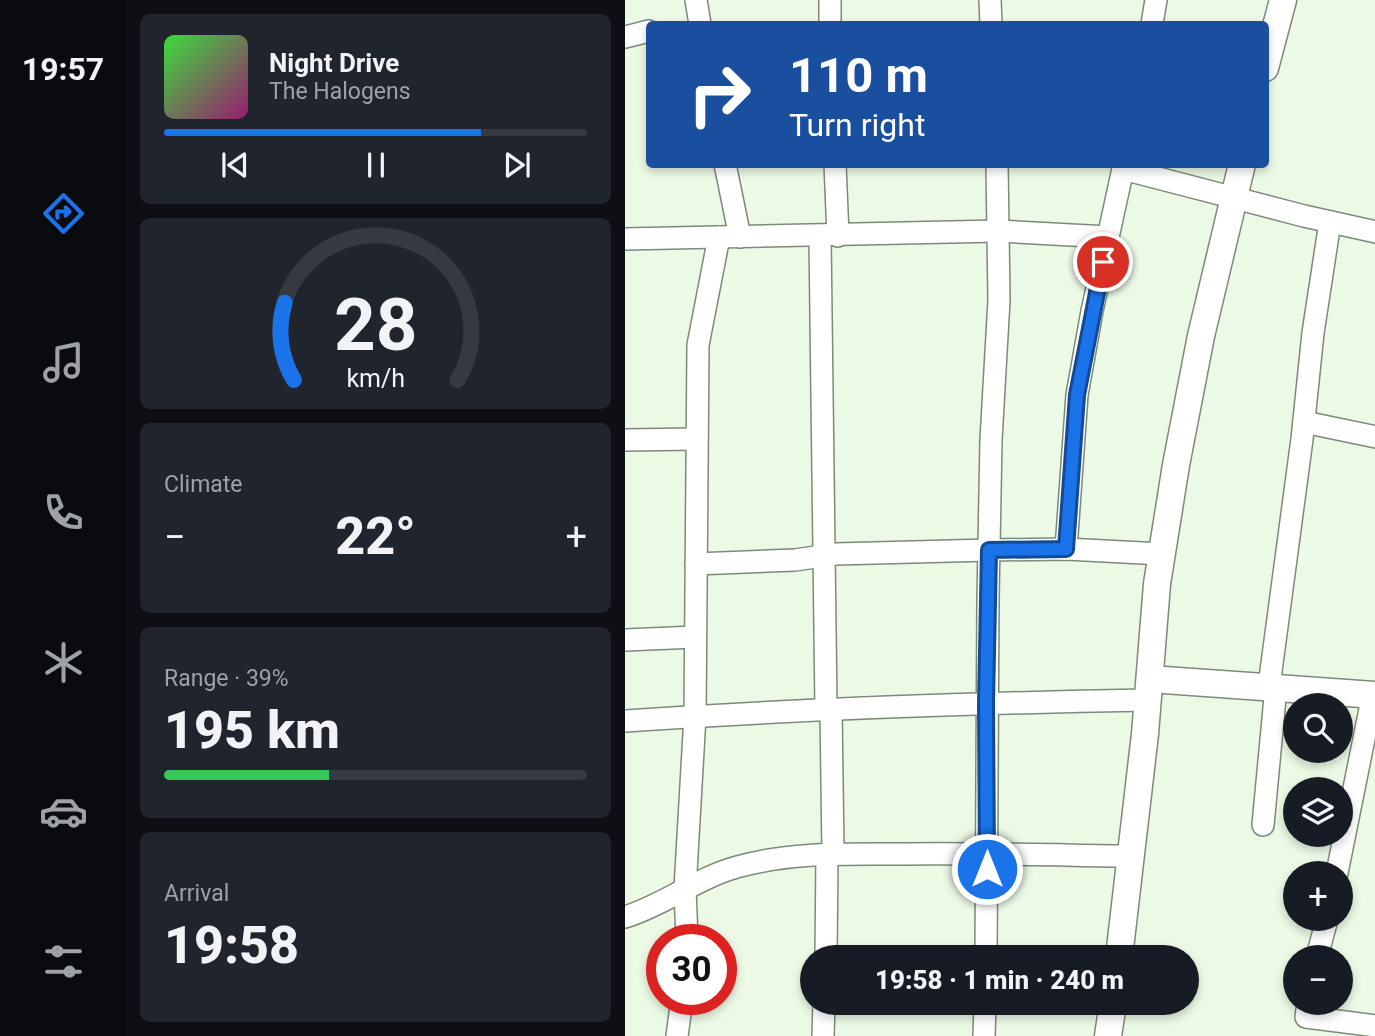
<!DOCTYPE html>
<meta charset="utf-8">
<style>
:root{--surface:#171b24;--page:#20242c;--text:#f1f3f6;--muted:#9ea1a6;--line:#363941;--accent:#1a73e8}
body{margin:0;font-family:Roboto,sans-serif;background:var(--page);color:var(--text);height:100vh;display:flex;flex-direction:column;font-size:26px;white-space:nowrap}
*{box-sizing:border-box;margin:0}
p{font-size:23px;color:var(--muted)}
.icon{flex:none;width:38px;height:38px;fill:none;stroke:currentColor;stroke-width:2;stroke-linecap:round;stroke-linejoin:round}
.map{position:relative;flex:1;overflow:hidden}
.panel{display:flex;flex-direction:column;gap:14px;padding:14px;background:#0d0f14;width:499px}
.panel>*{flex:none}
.guide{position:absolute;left:21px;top:21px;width:623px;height:147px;border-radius:7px;box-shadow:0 4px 10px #0003;background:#1a4fa0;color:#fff;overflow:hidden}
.buttons{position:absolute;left:658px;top:693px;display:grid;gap:14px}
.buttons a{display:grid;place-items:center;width:70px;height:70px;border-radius:50%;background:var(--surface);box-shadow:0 4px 10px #0003;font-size:35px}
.speed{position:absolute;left:21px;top:924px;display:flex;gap:14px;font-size:35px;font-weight:700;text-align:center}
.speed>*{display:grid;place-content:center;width:91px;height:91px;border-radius:50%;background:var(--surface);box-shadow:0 4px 10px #0003;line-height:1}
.speed .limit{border:10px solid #d22;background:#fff;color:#111}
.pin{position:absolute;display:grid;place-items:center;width:60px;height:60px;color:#fff;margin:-30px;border:4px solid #fff;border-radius:50%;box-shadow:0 2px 7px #0007}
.me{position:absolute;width:77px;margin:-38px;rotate:0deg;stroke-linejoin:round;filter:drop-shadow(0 0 5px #0008)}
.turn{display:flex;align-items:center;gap:24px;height:147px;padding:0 28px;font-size:32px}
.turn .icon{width:91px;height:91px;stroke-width:2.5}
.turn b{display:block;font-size:49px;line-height:60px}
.big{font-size:52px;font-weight:800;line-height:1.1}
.panel .card{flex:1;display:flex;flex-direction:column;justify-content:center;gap:10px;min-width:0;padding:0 24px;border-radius:10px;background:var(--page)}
.panel .dial{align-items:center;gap:0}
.dial svg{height:182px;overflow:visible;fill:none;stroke:var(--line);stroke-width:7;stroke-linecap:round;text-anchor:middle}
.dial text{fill:var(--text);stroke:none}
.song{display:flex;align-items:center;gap:21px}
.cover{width:84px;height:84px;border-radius:10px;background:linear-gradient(135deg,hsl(120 70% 55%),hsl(320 70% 35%))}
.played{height:7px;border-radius:4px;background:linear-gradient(90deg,var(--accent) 75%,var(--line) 75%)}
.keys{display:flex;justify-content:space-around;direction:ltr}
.heat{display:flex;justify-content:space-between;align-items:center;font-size:38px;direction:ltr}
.charge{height:10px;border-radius:5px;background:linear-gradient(90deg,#34c759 39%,var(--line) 0)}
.trip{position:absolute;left:175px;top:945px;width:399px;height:70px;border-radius:35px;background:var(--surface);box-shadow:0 4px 10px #0003;font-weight:800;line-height:70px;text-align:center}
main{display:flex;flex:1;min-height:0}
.tabs{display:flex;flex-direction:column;width:126px;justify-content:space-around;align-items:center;background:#090b0e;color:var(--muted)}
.tabs .icon{width:49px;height:49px}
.tabs .current{color:var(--accent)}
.tabs b{font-size:32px;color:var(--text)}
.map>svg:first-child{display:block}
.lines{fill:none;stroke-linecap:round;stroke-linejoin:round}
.minor-casing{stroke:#7c8a78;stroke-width:24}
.tertiary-casing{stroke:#7c8a78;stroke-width:29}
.minor{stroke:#fff;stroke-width:21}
.tertiary{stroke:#fff;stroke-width:26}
.route-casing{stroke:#114b97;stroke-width:18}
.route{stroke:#1a73e8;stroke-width:12}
</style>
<main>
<nav class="tabs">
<b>19:57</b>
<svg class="icon current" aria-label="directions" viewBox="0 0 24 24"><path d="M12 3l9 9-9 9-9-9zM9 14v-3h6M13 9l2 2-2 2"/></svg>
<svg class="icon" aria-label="music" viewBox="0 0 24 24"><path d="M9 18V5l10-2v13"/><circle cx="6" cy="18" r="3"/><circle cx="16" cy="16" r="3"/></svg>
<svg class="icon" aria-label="phone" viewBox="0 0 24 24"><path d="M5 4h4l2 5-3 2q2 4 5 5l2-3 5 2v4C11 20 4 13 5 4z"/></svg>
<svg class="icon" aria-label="climate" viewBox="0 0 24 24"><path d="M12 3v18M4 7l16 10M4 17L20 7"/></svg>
<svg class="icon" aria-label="car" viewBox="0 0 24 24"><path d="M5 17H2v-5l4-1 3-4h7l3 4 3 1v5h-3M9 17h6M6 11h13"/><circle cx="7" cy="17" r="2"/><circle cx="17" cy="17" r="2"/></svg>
<svg class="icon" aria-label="filters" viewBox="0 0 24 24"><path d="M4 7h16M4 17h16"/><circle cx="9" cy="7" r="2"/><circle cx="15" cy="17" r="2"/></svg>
</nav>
<section class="panel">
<div class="card">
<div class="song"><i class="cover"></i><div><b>Night Drive</b><p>The Halogens</p></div></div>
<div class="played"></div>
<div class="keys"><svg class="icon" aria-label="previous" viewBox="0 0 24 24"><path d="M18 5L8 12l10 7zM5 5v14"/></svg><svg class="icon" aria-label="pause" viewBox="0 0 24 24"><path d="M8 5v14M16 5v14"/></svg><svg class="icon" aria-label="next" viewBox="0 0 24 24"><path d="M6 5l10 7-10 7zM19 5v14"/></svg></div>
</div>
<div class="card dial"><svg viewBox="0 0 100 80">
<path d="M14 69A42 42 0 1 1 86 69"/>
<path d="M14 69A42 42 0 0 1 10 35" stroke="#1a73e8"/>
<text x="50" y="56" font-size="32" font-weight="700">28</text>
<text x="50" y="72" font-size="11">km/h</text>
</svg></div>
<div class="card"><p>Climate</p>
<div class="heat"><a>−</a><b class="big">22°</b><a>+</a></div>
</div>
<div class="card"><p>Range · 39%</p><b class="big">195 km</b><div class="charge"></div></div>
<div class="card"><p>Arrival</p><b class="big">19:58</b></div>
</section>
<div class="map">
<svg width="751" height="1036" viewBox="0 0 751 1036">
<rect width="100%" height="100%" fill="#ebf9e5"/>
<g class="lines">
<defs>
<g id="minor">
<path d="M71 0 75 24"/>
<path d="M205 0V24"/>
<path d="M365 0 366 24"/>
<path d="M527 24 531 0"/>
<path d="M0 37 24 31"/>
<path d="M100 164 115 237"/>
<path d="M210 164 213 236"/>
<path d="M498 169 679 216 751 232"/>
<path d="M195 236 201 709"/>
<path d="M0 239 373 231 483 237"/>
<path d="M679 422 751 437"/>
<path d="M0 440 72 439"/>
<path d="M441 549 452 395 467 311 499 164"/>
<path d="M71 564 170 560 211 554 364 550 441 549 537 554"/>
<path d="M0 640 70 637"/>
<path d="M644 686 677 439 688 333 705 222"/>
<path d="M206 709 208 854"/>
<path d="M0 721C174 709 348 703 523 700"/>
<path d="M638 825 651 687"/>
<path d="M712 873 748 694"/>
<path d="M0 917C39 905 72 878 112 867 166 852 220 854 276 854 352 853 429 855 505 856"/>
<path d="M62 940 60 889 70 716 73 345 94 237"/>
<path d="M201 957 202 855"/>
<path d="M361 957 363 599 366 440 374 300 372 164"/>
<path d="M692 957 702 919"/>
<path d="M683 1003 681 1017 751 1026"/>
<path d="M52 1036 57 999"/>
<path d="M198 1036 199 1003"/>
<path d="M359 1036 360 1003"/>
</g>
<g id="tertiary">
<path d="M640 68 658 0"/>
<path d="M525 679 751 695"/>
<path d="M494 957 520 734 532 584 551 465 576 336 617 164"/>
<path d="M483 1036 488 1003"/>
</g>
</defs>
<use href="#minor" class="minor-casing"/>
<use href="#tertiary" class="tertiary-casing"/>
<use href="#minor" class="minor"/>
<use href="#tertiary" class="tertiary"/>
</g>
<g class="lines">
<defs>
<path id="route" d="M362 869 361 703 364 550 441 549 452 395 478 262"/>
</defs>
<use href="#route" class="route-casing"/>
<use href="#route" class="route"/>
</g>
</svg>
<div class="buttons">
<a><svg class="icon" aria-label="search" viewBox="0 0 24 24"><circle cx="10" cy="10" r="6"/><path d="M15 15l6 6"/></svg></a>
<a><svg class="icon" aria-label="layers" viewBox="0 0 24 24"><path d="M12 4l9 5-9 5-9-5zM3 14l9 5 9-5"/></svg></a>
<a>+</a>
<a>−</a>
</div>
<div class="speed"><div class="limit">30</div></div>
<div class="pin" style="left:478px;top:262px;background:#d93025"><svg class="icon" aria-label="arrive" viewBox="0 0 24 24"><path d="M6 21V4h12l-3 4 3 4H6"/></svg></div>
<svg class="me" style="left:362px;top:869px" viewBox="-20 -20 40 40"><circle r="17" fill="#1a73e8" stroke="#fff" stroke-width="3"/><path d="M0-11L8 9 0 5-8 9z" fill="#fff"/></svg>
<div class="trip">19:58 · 1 min · 240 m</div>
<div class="guide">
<div class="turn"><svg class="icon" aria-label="right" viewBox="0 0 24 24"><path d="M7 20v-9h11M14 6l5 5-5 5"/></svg><div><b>110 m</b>Turn right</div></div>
</div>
</div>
</main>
